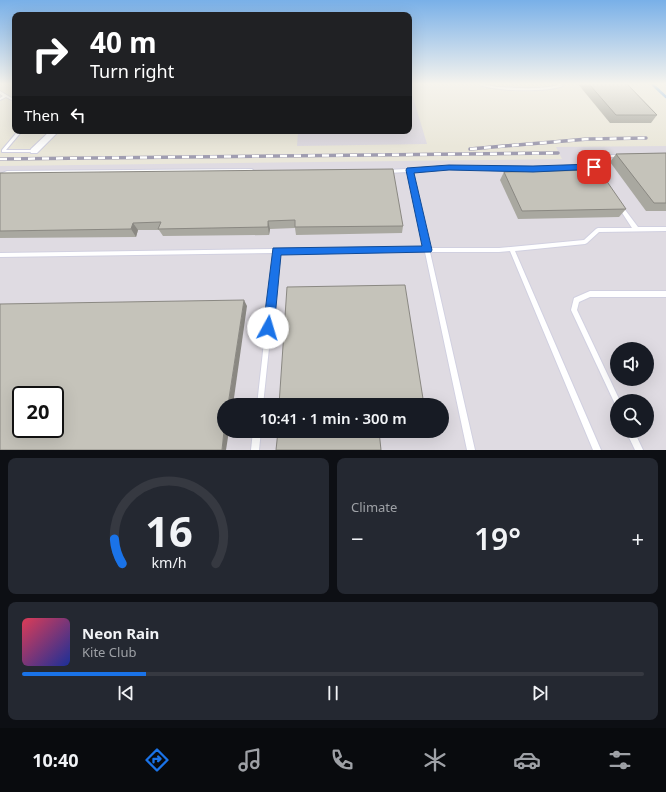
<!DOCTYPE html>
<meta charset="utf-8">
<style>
:root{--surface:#171b24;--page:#242831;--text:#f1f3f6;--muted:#9ea1a6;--line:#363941;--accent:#1a73e8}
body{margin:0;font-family:"Noto Sans",sans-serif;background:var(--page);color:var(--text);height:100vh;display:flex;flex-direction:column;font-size:15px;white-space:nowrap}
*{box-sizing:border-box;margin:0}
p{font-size:13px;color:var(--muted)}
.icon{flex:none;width:22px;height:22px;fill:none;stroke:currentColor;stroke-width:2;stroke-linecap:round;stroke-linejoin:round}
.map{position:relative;height:450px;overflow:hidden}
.details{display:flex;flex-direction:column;gap:8px;padding:8px;background:#0d0f14;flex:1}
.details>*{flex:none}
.top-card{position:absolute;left:12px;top:12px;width:400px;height:122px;border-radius:8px;box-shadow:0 4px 16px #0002;background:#202124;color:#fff;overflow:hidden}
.buttons{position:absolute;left:610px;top:342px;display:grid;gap:8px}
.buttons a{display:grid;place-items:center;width:44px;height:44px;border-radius:50%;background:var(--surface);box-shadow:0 4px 16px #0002;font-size:20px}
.speed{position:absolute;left:12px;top:386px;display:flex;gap:8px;font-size:20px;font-weight:700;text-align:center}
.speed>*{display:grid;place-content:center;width:52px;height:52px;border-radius:50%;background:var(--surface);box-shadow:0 4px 16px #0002;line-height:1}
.speed .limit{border:2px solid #111;border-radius:6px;background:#fff;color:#111}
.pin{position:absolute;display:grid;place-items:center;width:34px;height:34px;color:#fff;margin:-17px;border-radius:8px;box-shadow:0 2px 6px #0006}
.me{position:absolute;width:44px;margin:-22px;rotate:6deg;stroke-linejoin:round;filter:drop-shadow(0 0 3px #0008)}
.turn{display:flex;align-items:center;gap:14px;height:84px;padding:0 12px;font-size:18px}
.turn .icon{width:52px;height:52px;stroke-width:2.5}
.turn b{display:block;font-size:28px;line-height:34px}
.then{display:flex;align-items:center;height:38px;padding:0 12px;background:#0003;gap:8px;font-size:15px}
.big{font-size:30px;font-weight:600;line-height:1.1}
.details .widget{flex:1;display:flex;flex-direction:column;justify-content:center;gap:6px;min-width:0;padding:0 14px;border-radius:8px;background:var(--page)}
.details .dial{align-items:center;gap:0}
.dial svg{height:104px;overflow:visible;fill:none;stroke:var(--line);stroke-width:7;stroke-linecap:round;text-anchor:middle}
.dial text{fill:var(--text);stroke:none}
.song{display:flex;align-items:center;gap:12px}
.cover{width:48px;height:48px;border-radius:6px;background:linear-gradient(135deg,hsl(350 70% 55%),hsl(230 70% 35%))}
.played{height:4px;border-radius:2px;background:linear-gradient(90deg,var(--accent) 20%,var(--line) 20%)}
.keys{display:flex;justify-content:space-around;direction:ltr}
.heat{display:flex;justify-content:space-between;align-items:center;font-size:22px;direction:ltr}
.details .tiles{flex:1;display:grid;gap:8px;grid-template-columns:1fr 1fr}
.widget:last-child{grid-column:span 2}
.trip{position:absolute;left:217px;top:398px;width:232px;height:40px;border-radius:20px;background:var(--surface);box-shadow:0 4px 16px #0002;font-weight:600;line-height:40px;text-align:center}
.tabs{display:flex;height:64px;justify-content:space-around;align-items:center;background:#090b0e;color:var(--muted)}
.tabs .icon{width:28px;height:28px}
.tabs .current{color:var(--accent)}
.tabs b{font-size:18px;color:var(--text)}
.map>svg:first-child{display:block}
.industrial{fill:#dfdbe2;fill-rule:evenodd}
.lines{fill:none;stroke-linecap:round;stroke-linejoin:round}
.stream{stroke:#72aae7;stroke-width:2.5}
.lane-casing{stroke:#d1d0e0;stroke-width:2}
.street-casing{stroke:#d1d0e0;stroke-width:2}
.lane{fill:#fff;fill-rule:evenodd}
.street{fill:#fff;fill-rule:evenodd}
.rail-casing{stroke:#a09db1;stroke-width:3.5}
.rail{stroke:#fff;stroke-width:2.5;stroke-dasharray:7;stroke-linecap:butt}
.wall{fill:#a9a8a0}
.shaded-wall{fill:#8a8882}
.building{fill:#c5c3ba;stroke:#8a8882;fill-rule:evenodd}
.route{fill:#1a73e8;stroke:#114b97}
</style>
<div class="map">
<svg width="666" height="450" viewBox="0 0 666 450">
<rect width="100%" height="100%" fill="#eae7da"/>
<g class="industrial">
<path d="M409 84 427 144 297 146 298 131H409Z"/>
<path d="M666 146V450H0V166L562 159 556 147ZM617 349H647V379H617ZM21 395H55V429H21ZM617 401H647V431H617ZM224 405H442V431H224Z"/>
</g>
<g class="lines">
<path class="stream" d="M652 84 666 97"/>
<defs>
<g id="lane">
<path d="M478 84C485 84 491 86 497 87 516 88 540 90 559 85L558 84H562L563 86C549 92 492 92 478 84Z"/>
<path d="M0 91 15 100V102L6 97 0 100V98L3 96 0 94Z"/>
<path d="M18 131H22L6 150H34L36 151 35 152H2V150Z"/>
<path d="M601 155H620L622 156 620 157C615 157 602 156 599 160 596 163 597 165 594 168L533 170 449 169 411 171 429 248H499L584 240 596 229 598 228H632L619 208 621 206 623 207 638 227H666V231L599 232 587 243 585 244 515 251 601 450H593L510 251 499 252H430L475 450H467L425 252 279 253 263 405H257L274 253 0 257V253L343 248H424L407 172 388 173 386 171V170L449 167 533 168 592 166 595 158Z"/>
<path d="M252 169 254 171 252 173 8 175 0 178V174L7 171Z"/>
<path d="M590 291H666V297H590L579 302 577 310 620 401H617V405L615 404 571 310 574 298Z"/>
<path d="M253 431H261L259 450H251Z"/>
<path d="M626 431H634L643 450H635Z"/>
</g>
<path id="street" d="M50 131H59L37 153H31L30 151 31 149Z"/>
</defs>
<use href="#lane" class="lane-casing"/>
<use href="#street" class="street-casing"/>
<use href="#lane" class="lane"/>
<use href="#street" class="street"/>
<defs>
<g id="rail">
<path d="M470 149 588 139 646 138"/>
<path d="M0 159 558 153"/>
</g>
</defs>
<use href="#rail" class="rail-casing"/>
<use href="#rail" class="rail"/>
</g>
<g class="wall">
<path d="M578 84H627L657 115 651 123H610Z"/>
<path d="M666 153V211H646L610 162 616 154Z"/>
<path d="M504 172 626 209 619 217 518 219 500 180Z"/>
<path d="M0 173 403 226 402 233 296 235 295 228 270 229 269 235 163 236 159 230H138L136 237 0 238Z"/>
</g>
<g class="shaded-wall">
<path d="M268 221 270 229 269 235 268 227Z"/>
<path d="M133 223 138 230 136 237 131 229Z"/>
<path d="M244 300 247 306 233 405H228Z"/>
<path d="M224 431H229L226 450H222Z"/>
</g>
<g class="building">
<path d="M589 84H627L657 115H616Z"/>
<path d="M666 153V203H654L616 154Z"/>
<path d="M393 169 403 226 295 227V220L268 221V227L158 229 161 222 133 223 131 229 0 231V173Z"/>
<path d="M599 170 626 209 522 211 504 172Z"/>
<path d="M405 285 424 405H279L287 287Z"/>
<path d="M244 300 228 405H224V431L222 450H0V304ZM21 395H55V429H21Z"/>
<path d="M278 431H379L381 450H276Z"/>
</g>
<linearGradient id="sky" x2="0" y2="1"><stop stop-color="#79b0e8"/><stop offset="0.57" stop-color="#f6f4ee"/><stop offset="1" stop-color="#f6f4ee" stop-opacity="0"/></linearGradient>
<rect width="666" height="147" fill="url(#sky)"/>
<path class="route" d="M594 164 597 165V169L533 172 449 170 414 173 432 250 431 252 281 255 274 328 272 332 268 333 264 332 263 328 273 248 422 246 406 170 407 168 449 165 533 166Z"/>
</svg>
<div class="buttons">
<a><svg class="icon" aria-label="sound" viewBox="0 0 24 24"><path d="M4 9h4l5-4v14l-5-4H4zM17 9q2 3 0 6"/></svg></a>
<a><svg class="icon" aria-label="search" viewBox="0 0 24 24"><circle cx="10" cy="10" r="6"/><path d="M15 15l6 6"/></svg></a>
</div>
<div class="speed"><div class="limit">20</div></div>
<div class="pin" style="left:594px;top:167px;background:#d93025"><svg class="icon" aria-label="arrive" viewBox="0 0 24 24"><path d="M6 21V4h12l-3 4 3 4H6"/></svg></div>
<svg class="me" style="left:268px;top:328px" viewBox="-20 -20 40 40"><circle r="19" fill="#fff"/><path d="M0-13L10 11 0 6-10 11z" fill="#1a73e8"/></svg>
<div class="trip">10:41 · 1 min · 300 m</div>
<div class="top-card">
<div class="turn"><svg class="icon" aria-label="right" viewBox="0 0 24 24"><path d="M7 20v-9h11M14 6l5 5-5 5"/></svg><div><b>40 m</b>Turn right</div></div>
<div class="then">Then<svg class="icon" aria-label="left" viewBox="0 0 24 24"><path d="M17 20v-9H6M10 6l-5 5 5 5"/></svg></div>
</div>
</div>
<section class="details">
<div class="tiles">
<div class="widget dial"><svg viewBox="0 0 100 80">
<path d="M14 69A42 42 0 1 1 86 69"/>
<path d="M14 69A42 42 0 0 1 8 50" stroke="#1a73e8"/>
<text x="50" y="56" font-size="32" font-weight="700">16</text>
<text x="50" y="72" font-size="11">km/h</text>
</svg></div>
<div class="widget"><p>Climate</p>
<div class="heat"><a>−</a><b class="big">19°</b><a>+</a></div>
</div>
<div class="widget">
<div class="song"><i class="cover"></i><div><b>Neon Rain</b><p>Kite Club</p></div></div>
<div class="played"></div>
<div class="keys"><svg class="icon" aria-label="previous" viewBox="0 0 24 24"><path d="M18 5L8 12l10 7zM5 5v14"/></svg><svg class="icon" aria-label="pause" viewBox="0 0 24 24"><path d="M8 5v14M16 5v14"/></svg><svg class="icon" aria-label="next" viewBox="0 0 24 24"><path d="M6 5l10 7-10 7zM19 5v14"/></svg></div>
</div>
</div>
</section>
<nav class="tabs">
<b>10:40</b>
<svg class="icon current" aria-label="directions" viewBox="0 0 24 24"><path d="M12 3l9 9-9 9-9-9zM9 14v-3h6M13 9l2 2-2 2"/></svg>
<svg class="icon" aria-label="music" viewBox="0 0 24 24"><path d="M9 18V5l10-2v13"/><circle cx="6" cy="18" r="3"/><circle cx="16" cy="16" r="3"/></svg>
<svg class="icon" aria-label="phone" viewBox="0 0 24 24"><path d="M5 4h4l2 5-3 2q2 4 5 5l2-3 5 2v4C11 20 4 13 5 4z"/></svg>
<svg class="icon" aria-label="climate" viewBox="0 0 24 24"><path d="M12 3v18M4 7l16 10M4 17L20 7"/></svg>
<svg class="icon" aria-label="car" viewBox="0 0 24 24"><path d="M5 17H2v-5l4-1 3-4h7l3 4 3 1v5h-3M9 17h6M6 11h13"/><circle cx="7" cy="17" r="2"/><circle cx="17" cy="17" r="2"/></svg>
<svg class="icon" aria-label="filters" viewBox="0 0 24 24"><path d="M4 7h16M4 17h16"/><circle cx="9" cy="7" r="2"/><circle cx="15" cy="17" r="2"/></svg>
</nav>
